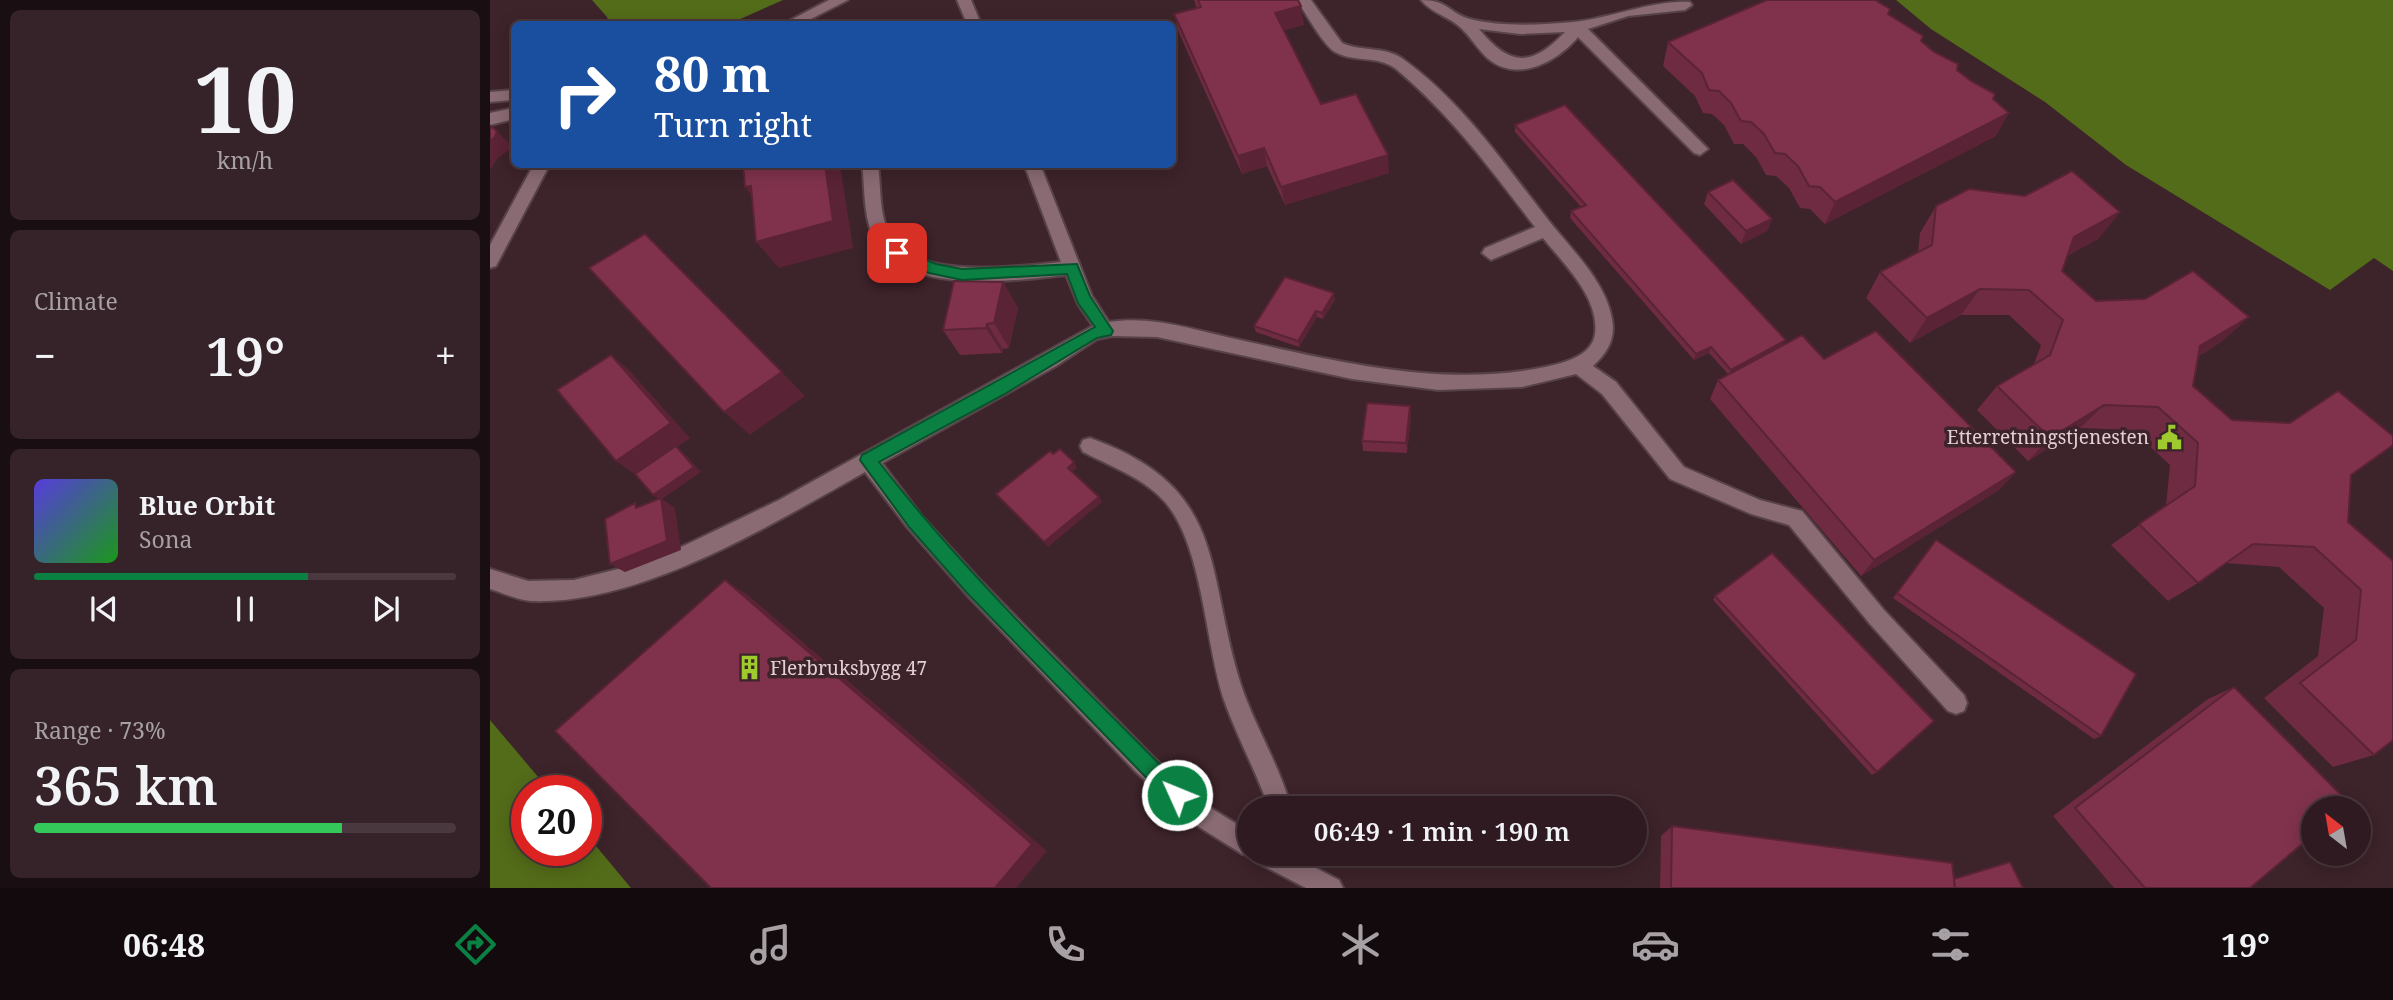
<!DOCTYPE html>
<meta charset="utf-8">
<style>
:root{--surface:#2e1a20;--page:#362329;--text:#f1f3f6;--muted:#a7a1a5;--line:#49383e;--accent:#0b8043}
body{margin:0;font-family:"Noto Serif",serif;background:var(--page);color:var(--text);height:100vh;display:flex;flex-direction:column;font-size:26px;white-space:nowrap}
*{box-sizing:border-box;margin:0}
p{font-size:23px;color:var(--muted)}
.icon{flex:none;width:38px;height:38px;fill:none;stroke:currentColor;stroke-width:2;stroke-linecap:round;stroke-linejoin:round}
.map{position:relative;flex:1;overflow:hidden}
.drawer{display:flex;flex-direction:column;gap:10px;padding:10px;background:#190e12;width:490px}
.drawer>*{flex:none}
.guide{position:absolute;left:21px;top:21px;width:665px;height:147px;border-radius:10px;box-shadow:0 4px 18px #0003,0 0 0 2px var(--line);background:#1a4fa0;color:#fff;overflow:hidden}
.needle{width:46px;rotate:329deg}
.buttons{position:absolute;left:1811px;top:796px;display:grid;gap:14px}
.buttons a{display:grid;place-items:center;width:70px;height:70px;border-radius:50%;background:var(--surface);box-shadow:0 4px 18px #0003,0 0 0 2px var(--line);font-size:35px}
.speed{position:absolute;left:21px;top:775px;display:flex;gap:14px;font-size:35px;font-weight:700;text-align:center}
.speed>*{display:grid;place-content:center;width:91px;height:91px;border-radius:50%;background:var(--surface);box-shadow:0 4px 18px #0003,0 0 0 2px var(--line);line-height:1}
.speed .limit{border:10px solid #d22;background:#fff;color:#111}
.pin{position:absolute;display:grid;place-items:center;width:60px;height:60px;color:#fff;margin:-30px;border-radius:14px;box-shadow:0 4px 10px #0006}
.me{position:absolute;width:77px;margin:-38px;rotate:314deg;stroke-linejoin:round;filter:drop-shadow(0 0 5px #0008)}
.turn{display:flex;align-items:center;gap:24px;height:147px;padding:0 28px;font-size:32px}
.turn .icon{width:91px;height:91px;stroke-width:2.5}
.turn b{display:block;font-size:49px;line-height:60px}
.big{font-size:52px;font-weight:600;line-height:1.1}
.drawer .widget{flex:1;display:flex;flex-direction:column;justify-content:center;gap:10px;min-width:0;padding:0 24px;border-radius:10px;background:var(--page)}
.drawer .dial{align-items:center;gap:0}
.dial b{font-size:91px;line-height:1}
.song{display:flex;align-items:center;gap:21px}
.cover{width:84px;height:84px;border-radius:10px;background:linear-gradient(135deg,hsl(250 70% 55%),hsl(120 70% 35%))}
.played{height:7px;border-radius:4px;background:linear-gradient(90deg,var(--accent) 65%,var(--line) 65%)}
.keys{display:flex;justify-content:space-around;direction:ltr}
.heat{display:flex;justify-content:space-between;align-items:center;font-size:38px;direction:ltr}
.charge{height:10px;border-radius:5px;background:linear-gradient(90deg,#34c759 73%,var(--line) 0)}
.trip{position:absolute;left:747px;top:796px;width:410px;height:70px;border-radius:35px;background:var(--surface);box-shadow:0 4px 18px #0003,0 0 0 2px var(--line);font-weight:600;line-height:70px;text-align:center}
.menu{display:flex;height:112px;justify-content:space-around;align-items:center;background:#120a0d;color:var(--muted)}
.menu .icon{width:49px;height:49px}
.menu .active{color:var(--accent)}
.menu b{font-size:32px;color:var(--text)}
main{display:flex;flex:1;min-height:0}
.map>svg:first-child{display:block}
.forest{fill:#536c19}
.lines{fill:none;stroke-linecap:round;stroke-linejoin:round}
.lane-casing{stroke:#584249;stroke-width:4}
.lane{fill:#8a6b73;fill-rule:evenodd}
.wall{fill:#6e2b42}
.shaded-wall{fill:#5a2336}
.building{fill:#80324d;stroke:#5a2336;stroke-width:2}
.route{fill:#0b8043;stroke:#07532c;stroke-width:2}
.labels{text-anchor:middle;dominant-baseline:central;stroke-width:7;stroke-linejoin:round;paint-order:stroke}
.poi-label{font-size:19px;fill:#e2d0d4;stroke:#3d232a;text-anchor:end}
</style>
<main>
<section class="drawer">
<div class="widget dial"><b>10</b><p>km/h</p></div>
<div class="widget"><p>Climate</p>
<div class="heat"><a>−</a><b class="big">19°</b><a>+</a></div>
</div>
<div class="widget">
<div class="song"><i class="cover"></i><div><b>Blue Orbit</b><p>Sona</p></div></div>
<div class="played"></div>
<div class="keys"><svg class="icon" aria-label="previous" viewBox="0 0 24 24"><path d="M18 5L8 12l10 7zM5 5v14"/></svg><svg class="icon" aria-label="pause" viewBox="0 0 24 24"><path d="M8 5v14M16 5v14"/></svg><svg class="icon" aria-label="next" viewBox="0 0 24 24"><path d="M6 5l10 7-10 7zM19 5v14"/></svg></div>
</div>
<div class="widget"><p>Range · 73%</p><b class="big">365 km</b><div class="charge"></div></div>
</section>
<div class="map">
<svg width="1903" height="888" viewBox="0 0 1903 888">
<rect width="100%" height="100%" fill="#3d232a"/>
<g class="forest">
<path d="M102 0H293L239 24H119L117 17Z"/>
<path d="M1406 0H1903V271L1884 258 1840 290 1636 165 1555 102 1441 29Z"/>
<path d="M0 720 60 791H37V850H96V834L141 888H0Z"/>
</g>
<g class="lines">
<defs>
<g id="lane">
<path d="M339 0H358L311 24H293Z"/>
<path d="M467 0H481L491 24H477Z"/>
<path d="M807 0H821L852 43C872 52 895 46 913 59 972 101 1015 165 1059 221 1082 250 1116 282 1122 319 1126 339 1117 353 1103 366L1126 382 1194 467 1270 500 1312 511 1394 610 1474 695 1477 703 1474 711 1466 714 1458 711 1380 624 1299 525 1261 514 1180 479 1112 394 1086 374 1032 387 948 390 862 379 667 337 623 336 607 339 566 366 392 463 431 515 491 581 662 756 711 802 760 832V854H799L849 880 853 888H816L766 862 763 856 752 854 695 818 646 772 477 595 417 527 375 472C282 524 151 605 41 601 28 600 13 593 0 589V569L38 581 84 580 136 567 185 550 289 500 603 326 588 304 576 275C521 281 410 297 382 234 373 212 375 187 372 164H388C391 187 389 213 399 233 422 282 529 266 571 262L534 164H550L602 296 619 322C664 315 707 331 750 340 850 362 954 388 1055 367 1074 363 1102 356 1105 334 1110 298 1073 263 1053 238L1001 260 992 253 995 248 1045 227C1002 171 960 114 906 69 888 55 864 63 845 52 833 45 815 12 807 0Z"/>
<path d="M931 0C959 0 958 13 980 19 1011 27 1051 25 1083 22 1118 19 1163 0 1200 2L1202 5 1195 10 1138 16 1098 29 1218 149 1210 155 1204 153 1088 37C1068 61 1030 82 1001 61 989 52 982 38 971 28 960 17 941 13 931 0ZM989 29 1030 34 1075 32C1041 68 1019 66 989 29Z"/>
<path d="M24 90V100L0 102V92Z"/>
<path d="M24 108V119L0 125V113Z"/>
<path d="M44 164H60L6 266 0 268V245Z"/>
<path d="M600 438C739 488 714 568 751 685 765 727 790 766 801 808H779C766 771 747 737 734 700 715 643 713 546 675 502 654 478 620 466 593 452L590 446 593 440Z"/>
</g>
</defs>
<use href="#lane" class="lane-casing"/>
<use href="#lane" class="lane"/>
</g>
<g class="wall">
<path d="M704 0H808L814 25 794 30 831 104 899 173 795 205 777 166 752 174 689 33 684 14 707 8Z"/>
<path d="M1398 14 1503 99 1506 136 1335 224 1320 209 1310 208 1299 188 1286 176 1276 175 1266 157 1253 144H1244L1234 125 1222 114 1213 113 1205 96 1173 66 1178 42Z"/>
<path d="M1025 125 1294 344 1334 359 1526 472 1509 490 1371 576 1220 399 1228 380 1238 374 1219 353 1204 360 1080 218 1081 211 1091 207 1025 132Z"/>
<path d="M1218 192 1282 219 1277 231 1251 244 1214 204Z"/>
<path d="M1446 206 1630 212 1608 239 1577 256 1572 271 1606 301 1759 317 1731 342 1709 356 1703 386 1742 420 1861 475 1858 522 1903 561 1884 755 1843 767 1774 698 1828 656 1834 608 1789 567 1735 563 1708 583 1678 601 1621 545 1676 506 1680 465 1642 430 1590 428 1538 461 1487 410 1507 386 1544 364 1551 345 1519 315H1471L1420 343 1376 298 1390 272 1428 252 1430 233Z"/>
<path d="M513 282 528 308 519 348 513 349 512 353 470 355 453 330Z"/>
<path d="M845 300 833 319 827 317 809 347 766 332 764 326Z"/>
<path d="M920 406 921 416 917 453 873 451 872 441Z"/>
<path d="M1446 540 1611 736 1604 739 1403 598Z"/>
<path d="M1225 596 1387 772 1382 775 1223 600Z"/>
<path d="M1744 687 1760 888H1624L1563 816 1718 699Z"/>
<path d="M1182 826 1464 879 1533 888H1170L1171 836Z"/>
</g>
<g class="shaded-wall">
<path d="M811 6 814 25 788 32 785 13Z"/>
<path d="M1519 113 1506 136 1335 224 1345 202Z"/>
<path d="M7 131 20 144 19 150 8 158 0 170V141Z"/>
<path d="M774 148 777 166 752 174 748 156Z"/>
<path d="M898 155 899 173 795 205 791 187Z"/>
<path d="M335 164H350L363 248 289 268 266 242Z"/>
<path d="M261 186 277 215 255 187Z"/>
<path d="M1630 212 1608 239 1563 264 1584 237Z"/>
<path d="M1282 219 1277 231 1251 244 1256 231Z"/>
<path d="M513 282 528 308 519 348 504 323Z"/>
<path d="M1490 289 1471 315 1420 343 1437 318Z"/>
<path d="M844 293 845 300 833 319 832 313Z"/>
<path d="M826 311 827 317 809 347 808 341Z"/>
<path d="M1759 317 1731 342 1684 371 1710 346Z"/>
<path d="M497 324 513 349 512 353 496 328Z"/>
<path d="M1296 340 1293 346 1239 375 1241 370Z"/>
<path d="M1221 347 1219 353 1204 360 1206 354Z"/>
<path d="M121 355 140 371 200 438 187 447 193 452 211 472 172 499 185 508 191 550 135 572 120 564 170 500 163 495 146 475 126 461Z"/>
<path d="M292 372 315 396 260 435 234 412Z"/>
<path d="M1614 405 1590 428 1538 461 1560 438Z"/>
<path d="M920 406 921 416 917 453 916 443Z"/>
<path d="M584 462 587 468 581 473 578 468Z"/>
<path d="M1526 472 1509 490 1371 576 1384 560Z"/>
<path d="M609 497 612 502 558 547 554 542Z"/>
<path d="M235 580 258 595 557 851 526 888H505Z"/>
</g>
<g class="building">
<path d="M708 0H808L811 6 785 13 831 104 866 94 898 155 791 187 774 148 748 156 684 14 711 7Z"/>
<path d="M1277 0H1385L1400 9 1398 14 1433 36 1431 41 1444 52 1468 64 1467 70 1481 81 1505 94 1503 99 1519 113 1345 202 1330 187 1319 186 1308 166 1295 154 1285 153 1274 134 1261 122 1251 121 1241 103 1229 91 1219 90 1212 73 1178 42Z"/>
<path d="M1075 105 1296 340 1241 370 1221 347 1206 354 1081 211 1096 205 1025 125Z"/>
<path d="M0 126 7 131 5 137 0 141Z"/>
<path d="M253 164H335L343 221 266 242 261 186 255 187Z"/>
<path d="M1582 171 1630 212 1584 237 1572 271 1606 301 1655 299 1703 271 1759 317 1710 346 1703 386 1742 420 1800 423 1848 391 1903 436V445L1861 475 1858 522 1903 561V740L1884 755 1810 683 1866 640 1871 590 1824 547 1763 544 1708 583 1649 524 1705 486 1708 443 1668 407 1614 405 1560 438 1507 386 1560 355 1573 320 1539 290 1490 289 1437 318 1390 272 1442 245 1446 206 1479 189 1535 196Z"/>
<path d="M1243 180 1282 219 1256 231 1218 192Z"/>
<path d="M155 234 292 372 234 412 99 268Z"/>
<path d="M795 277 844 293 832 313 826 311 808 341 764 326Z"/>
<path d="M464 281 513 282 504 323 497 324 496 328 453 330Z"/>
<path d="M1386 331 1526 472 1384 560 1228 380 1312 335 1334 359Z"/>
<path d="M121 355 181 423 126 461 67 390Z"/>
<path d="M877 403 920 406 916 443 872 441Z"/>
<path d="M186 446 204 467 163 495 145 474Z"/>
<path d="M570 449 584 462 578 468 609 497 554 542 506 494 560 451 563 454Z"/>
<path d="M171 498 177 541 120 564 115 519 145 503 146 508Z"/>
<path d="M1446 540 1646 674 1611 736 1407 593Z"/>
<path d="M1282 553 1444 721 1387 772 1225 596Z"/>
<path d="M235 580 542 844 505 888H221L65 731Z"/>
<path d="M1744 687 1860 804 1854 808H1824V834L1760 888H1655L1585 808Z"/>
<path d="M1182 826 1462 863 1465 888H1181Z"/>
<path d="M1520 862 1533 888H1465L1464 879Z"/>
</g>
<path class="route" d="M407 248 446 264 472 269 587 264 600 296 623 331 621 335 607 338 513 395 389 462C480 580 589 682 693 788L696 795 693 802 687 804 680 802 477 593 419 527 370 460 372 455 605 327 588 303 577 274 472 280 439 273 402 257 400 253Z"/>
<defs>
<symbol id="civic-bare" viewBox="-9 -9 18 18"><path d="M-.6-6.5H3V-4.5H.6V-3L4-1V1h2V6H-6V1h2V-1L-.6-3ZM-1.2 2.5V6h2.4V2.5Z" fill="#9eca2e" stroke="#3d232a" stroke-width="2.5" paint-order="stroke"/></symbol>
<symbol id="building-bare" viewBox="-9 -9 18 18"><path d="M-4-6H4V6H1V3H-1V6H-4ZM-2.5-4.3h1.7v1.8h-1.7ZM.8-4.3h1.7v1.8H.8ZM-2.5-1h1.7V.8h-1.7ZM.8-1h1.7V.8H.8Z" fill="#9eca2e" stroke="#3d232a" stroke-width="2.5" paint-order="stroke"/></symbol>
</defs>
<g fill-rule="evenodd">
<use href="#civic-bare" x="1662" y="420" width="35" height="35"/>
<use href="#building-bare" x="242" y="650" width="35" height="35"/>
</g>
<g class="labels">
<g class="poi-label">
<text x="1659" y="437">Etterretningstjenesten</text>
<text x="280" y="668" text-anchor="start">Flerbruksbygg 47</text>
</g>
</g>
</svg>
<div class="buttons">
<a><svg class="needle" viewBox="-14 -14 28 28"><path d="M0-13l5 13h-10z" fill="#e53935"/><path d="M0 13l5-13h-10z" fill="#a7a1a5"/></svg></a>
</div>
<div class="speed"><div class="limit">20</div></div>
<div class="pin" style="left:407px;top:253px;background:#d93025"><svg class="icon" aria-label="arrive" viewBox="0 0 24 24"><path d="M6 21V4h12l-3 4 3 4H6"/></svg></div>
<svg class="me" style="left:687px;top:795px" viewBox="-20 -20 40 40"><circle r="17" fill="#0b8043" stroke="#fff" stroke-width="3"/><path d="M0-11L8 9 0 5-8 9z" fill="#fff"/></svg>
<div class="trip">06:49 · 1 min · 190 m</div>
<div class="guide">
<div class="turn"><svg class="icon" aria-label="right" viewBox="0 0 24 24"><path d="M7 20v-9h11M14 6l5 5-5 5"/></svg><div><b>80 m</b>Turn right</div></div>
</div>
</div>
</main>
<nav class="menu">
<b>06:48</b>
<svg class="icon active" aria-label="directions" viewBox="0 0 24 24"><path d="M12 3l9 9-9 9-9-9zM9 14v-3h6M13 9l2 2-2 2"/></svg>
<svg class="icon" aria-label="music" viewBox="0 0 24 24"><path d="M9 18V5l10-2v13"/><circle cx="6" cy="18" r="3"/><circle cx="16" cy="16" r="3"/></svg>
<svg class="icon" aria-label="phone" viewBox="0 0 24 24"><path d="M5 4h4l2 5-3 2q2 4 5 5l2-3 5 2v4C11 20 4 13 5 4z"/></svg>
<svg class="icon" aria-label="climate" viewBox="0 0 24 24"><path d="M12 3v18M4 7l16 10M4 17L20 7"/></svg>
<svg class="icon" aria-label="car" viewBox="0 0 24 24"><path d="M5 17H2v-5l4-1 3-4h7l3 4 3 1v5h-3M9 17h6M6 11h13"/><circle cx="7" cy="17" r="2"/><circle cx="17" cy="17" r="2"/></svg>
<svg class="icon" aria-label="filters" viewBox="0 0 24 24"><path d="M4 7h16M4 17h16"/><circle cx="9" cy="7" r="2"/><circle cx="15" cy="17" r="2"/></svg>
<b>19°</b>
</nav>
